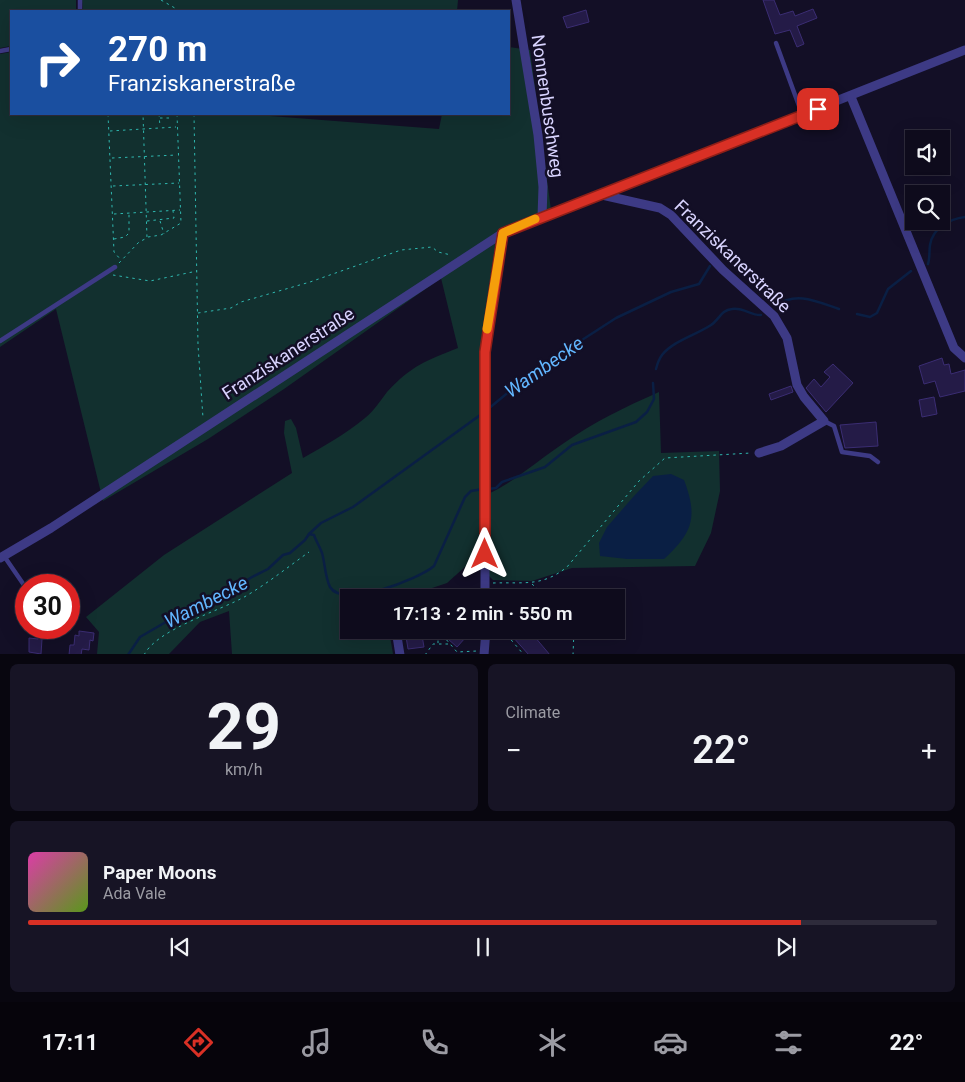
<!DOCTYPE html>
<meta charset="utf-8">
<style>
:root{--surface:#0e0b1c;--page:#171425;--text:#f1f3f6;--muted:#9b9ba3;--line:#2e2b3b;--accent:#d93025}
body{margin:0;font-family:Roboto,sans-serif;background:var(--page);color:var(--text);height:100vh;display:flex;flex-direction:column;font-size:19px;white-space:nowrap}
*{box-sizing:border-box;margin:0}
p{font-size:16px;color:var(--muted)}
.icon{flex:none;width:28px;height:28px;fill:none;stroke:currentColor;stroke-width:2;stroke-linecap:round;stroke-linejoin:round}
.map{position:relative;height:654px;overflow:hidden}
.side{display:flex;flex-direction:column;gap:10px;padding:10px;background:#08060f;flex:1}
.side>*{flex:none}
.guide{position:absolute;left:10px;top:10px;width:500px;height:105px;border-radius:0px;box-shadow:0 5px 20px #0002,0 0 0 1px var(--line);background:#1a4fa0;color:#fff;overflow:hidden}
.tools{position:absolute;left:905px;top:130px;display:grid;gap:10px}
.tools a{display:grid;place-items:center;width:45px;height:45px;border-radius:0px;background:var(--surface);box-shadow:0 5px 20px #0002,0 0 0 1px var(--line);font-size:25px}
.speed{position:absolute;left:15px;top:574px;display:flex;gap:10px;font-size:25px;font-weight:700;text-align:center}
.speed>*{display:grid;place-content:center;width:65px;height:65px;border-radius:50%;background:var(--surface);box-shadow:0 5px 20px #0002,0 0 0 1px var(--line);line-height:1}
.speed .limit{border:8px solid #d22;background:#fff;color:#111}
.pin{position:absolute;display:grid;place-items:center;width:42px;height:42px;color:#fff;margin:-21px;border-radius:10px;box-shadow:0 2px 8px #0006}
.me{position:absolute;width:55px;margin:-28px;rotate:0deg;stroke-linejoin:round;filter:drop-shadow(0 0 4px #0008)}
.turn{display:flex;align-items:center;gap:18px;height:105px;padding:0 15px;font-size:22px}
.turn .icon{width:65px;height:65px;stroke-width:2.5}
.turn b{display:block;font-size:35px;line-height:42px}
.big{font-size:38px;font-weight:600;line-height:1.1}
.side .widget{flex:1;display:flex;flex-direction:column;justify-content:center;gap:8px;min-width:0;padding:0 18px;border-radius:8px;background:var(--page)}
.side .dial{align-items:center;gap:0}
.dial b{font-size:65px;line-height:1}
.song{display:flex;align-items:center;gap:15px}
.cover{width:60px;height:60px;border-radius:8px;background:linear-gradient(135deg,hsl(320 70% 55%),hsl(90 70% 35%))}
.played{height:5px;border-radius:2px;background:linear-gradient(90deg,var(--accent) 85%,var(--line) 85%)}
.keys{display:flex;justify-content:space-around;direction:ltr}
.heat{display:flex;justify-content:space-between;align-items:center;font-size:28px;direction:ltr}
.side .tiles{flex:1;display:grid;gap:10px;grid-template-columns:1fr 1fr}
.widget:last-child{grid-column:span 2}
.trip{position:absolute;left:340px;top:589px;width:285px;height:50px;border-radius:0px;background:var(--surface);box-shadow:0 5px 20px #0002,0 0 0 1px var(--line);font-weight:600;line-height:50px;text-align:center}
.tab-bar{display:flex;height:80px;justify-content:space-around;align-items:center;background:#06040b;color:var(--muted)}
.tab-bar .icon{width:35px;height:35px}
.tab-bar .current{color:var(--accent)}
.tab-bar b{font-size:22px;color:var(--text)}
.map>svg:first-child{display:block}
.green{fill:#12302f}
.water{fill:#0a1f44}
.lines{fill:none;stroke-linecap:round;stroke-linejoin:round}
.stream{stroke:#0a1f44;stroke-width:2.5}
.building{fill:#241b47;stroke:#3b2d73}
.path{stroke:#2fb8b0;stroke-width:1;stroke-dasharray:2.5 4;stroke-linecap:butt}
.service{stroke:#3d3a85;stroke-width:4.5}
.minor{stroke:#3d3a85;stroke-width:9}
.route-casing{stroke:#8d1f18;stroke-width:12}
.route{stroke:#d93025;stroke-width:9}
.slow{stroke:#f59e0b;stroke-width:9}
.labels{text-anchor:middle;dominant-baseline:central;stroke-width:5;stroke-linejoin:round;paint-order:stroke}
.street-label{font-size:18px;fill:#d9d4ff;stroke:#130f26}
.water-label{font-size:19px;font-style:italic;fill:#62b6ff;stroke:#130f26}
</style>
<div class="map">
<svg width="965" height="655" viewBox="0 0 965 655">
<rect width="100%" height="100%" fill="#130f26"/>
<g class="green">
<path d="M0 0H76V10L11 11V46L0 48Z"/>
<path d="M82 0H458L457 11H83Z"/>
<path d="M509 47 530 50 551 210 506 236 488 342V494C516 481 538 460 564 443 594 422 625 407 659 392L661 453 719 451 720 491 711 533 695 566 572 568 532 581 493 580 489 576 487 562 466 566 447 583 405 597 349 598V630H389L393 654H232L229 611 200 622 169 654H97L99 632 86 617 164 555 292 473 284 433 285 421 291 419 296 428 303 458C324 446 346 434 365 418 374 411 380 401 387 392 412 365 426 361 458 348L441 278 284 389 208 439 103 501 56 309 0 347V54L11 52V114H245L439 129 442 114H509Z"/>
</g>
<path class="water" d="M671 474 684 480C698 517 693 532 664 559H627L600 556 599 543 607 527 634 496 653 476Z"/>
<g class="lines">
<g class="stream">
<path d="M928 264C930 258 929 251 930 245 933 227 950 219 965 217"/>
<path d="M775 306C796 291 816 301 839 309"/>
<path d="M857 314 870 317 877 313 888 289 911 271"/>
<path d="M656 369C657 365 659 359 662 355 673 341 696 335 711 325 719 320 721 310 732 309 743 307 752 316 761 315"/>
<path d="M487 410 534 371 616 318 671 292 699 284 710 266"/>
<path d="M488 489 496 488 502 482 545 467 572 445 636 422 647 412 654 399 653 383"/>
<path d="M309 534 314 535C316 541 320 547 322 553 325 563 325 577 330 587 343 609 419 579 434 566L465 497 471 491 483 489"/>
<path d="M128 655 140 637 190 608 209 604 252 577 268 569 283 555 290 553 305 540 309 534 321 523 353 507 483 413"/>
</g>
</g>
<g class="building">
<path d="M763 0H774L780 15 793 11 795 16 813 9 817 18 797 26 804 44 797 47 790 30 775 34Z"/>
<path d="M586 10 589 22 567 28 563 17Z"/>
<path d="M942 358 944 365 949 364 951 374 965 370V391L940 397 935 381 924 384 919 366Z"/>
<path d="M833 364 853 383 826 412 806 388 814 379 821 387 830 377 824 372Z"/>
<path d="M791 386 793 392 771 400 769 394Z"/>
<path d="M934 397 937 414 922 417 919 400Z"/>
<path d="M876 422 878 446 845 448 840 425Z"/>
<path d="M39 628 54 629 53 638 42 639 41 654 29 652V638L38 639Z"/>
<path d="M405 630H421L424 647 408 649Z"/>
<path d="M448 630H462L466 637 457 647 448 639Z"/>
<path d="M519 630H529L550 655H529L512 636Z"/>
<path d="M79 631 94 633 93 641 90 640 89 650 82 649 81 655H69L70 645H74L75 635 79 636Z"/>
</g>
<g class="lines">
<g class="path">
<path d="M161 0 180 11"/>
<path d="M108 114 114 252 121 260"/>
<path d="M159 114 160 127"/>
<path d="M194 114 198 345 203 418"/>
<path d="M160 118H170"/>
<path d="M110 131 176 127"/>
<path d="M112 158 177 155"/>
<path d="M113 186 179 183"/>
<path d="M114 214 180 210"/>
<path d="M147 221 174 218 173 211"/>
<path d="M160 221 164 234"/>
<path d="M148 237 161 235 181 223 177 114"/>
<path d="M114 239 125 237 129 233V214"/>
<path d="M119 263 139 242 147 238 143 114"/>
<path d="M113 275 150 281 197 271"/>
<path d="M198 313 231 308 241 302 310 282 401 250 432 247 438 252 451 255"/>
<path d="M493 583C524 582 542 587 567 567L639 481 665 458 751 453"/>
<path d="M532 584 548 598"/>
<path d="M420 594 436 590 437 598"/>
<path d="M436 596 476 593"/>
<path d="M539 598 544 593"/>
<path d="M438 630 457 652 477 651"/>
<path d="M494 633 507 635 524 655"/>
<path d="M507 634 511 630"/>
<path d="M439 644H450"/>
<path d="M144 655C157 629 220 611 246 596 268 583 288 567 309 552"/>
<path d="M425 655 433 644H438V633"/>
<path d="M573 655 574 630"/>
</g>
<g class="service">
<path d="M80 0V11"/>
<path d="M776 43 802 114"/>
<path d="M0 51 11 49"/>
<path d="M0 341 115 267"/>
<path d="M824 421 834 426 842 452 870 456 878 462"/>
<path d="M4 556 26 588"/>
<path d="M414 597V598"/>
</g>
<g class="minor">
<path d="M516 0 538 135 543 187 542 217"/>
<path d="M851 97 954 348 965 358"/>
<path d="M602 195 660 208 671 215 723 270 774 316 787 338 797 385 804 397 824 421 781 446 759 453"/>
<path d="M0 558 51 528 503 233 965 50"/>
<path d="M485 598V352L503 233"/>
<path d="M396 630 400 655"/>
<path d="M484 655 486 630"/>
</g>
</g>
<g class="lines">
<defs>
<path id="route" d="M485 554V352L503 233 818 109"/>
</defs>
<use href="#route" class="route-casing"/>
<use href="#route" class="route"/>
<path class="slow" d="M487 329 503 233 535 219"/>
</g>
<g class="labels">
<g class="street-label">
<text transform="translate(548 106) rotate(82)">Nonnenbuschweg</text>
<text transform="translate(733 256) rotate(44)">Franziskanerstraße</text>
<text transform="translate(288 353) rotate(-33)">Franziskanerstraße</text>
</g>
<g class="water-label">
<text transform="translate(544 367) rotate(-35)">Wambecke</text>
<text transform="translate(206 602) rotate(-27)">Wambecke</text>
</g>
</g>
</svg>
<div class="tools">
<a><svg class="icon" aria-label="sound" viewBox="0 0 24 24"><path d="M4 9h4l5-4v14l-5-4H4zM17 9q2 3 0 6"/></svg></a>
<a><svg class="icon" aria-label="search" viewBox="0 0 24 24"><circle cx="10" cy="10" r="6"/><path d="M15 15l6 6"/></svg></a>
</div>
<div class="speed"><div class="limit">30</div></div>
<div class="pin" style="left:818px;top:109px;background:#d93025"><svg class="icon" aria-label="arrive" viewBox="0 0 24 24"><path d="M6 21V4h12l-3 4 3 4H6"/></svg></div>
<svg class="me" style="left:485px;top:554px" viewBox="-20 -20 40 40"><path d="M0-17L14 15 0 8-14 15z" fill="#d93025" stroke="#fff" stroke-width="4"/></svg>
<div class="trip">17:13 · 2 min · 550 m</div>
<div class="guide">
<div class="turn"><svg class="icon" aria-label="right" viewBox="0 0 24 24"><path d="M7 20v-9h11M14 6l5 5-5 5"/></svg><div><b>270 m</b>Franziskanerstraße</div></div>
</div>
</div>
<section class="side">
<div class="tiles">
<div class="widget dial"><b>29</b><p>km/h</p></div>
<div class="widget"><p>Climate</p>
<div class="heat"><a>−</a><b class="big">22°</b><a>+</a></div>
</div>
<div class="widget">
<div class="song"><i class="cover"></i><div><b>Paper Moons</b><p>Ada Vale</p></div></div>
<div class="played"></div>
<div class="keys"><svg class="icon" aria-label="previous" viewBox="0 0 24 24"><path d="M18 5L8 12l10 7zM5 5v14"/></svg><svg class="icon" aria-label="pause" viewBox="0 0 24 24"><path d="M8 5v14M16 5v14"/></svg><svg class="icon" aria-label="next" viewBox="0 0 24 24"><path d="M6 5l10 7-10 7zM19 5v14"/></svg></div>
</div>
</div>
</section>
<nav class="tab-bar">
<b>17:11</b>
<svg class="icon current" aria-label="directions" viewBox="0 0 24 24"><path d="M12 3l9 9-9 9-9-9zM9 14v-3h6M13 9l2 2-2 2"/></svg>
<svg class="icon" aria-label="music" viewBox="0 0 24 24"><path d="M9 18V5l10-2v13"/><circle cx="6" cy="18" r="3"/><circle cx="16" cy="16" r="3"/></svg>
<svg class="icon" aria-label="phone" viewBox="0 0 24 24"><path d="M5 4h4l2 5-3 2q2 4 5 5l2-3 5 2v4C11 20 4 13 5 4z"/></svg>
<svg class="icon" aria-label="climate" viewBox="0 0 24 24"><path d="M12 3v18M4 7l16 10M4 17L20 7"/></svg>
<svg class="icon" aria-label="car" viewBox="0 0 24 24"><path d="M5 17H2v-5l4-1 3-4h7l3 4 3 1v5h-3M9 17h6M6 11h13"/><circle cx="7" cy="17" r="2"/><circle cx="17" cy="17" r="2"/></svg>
<svg class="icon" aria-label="filters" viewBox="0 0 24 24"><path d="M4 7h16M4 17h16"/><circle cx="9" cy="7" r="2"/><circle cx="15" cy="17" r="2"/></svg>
<b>22°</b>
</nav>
